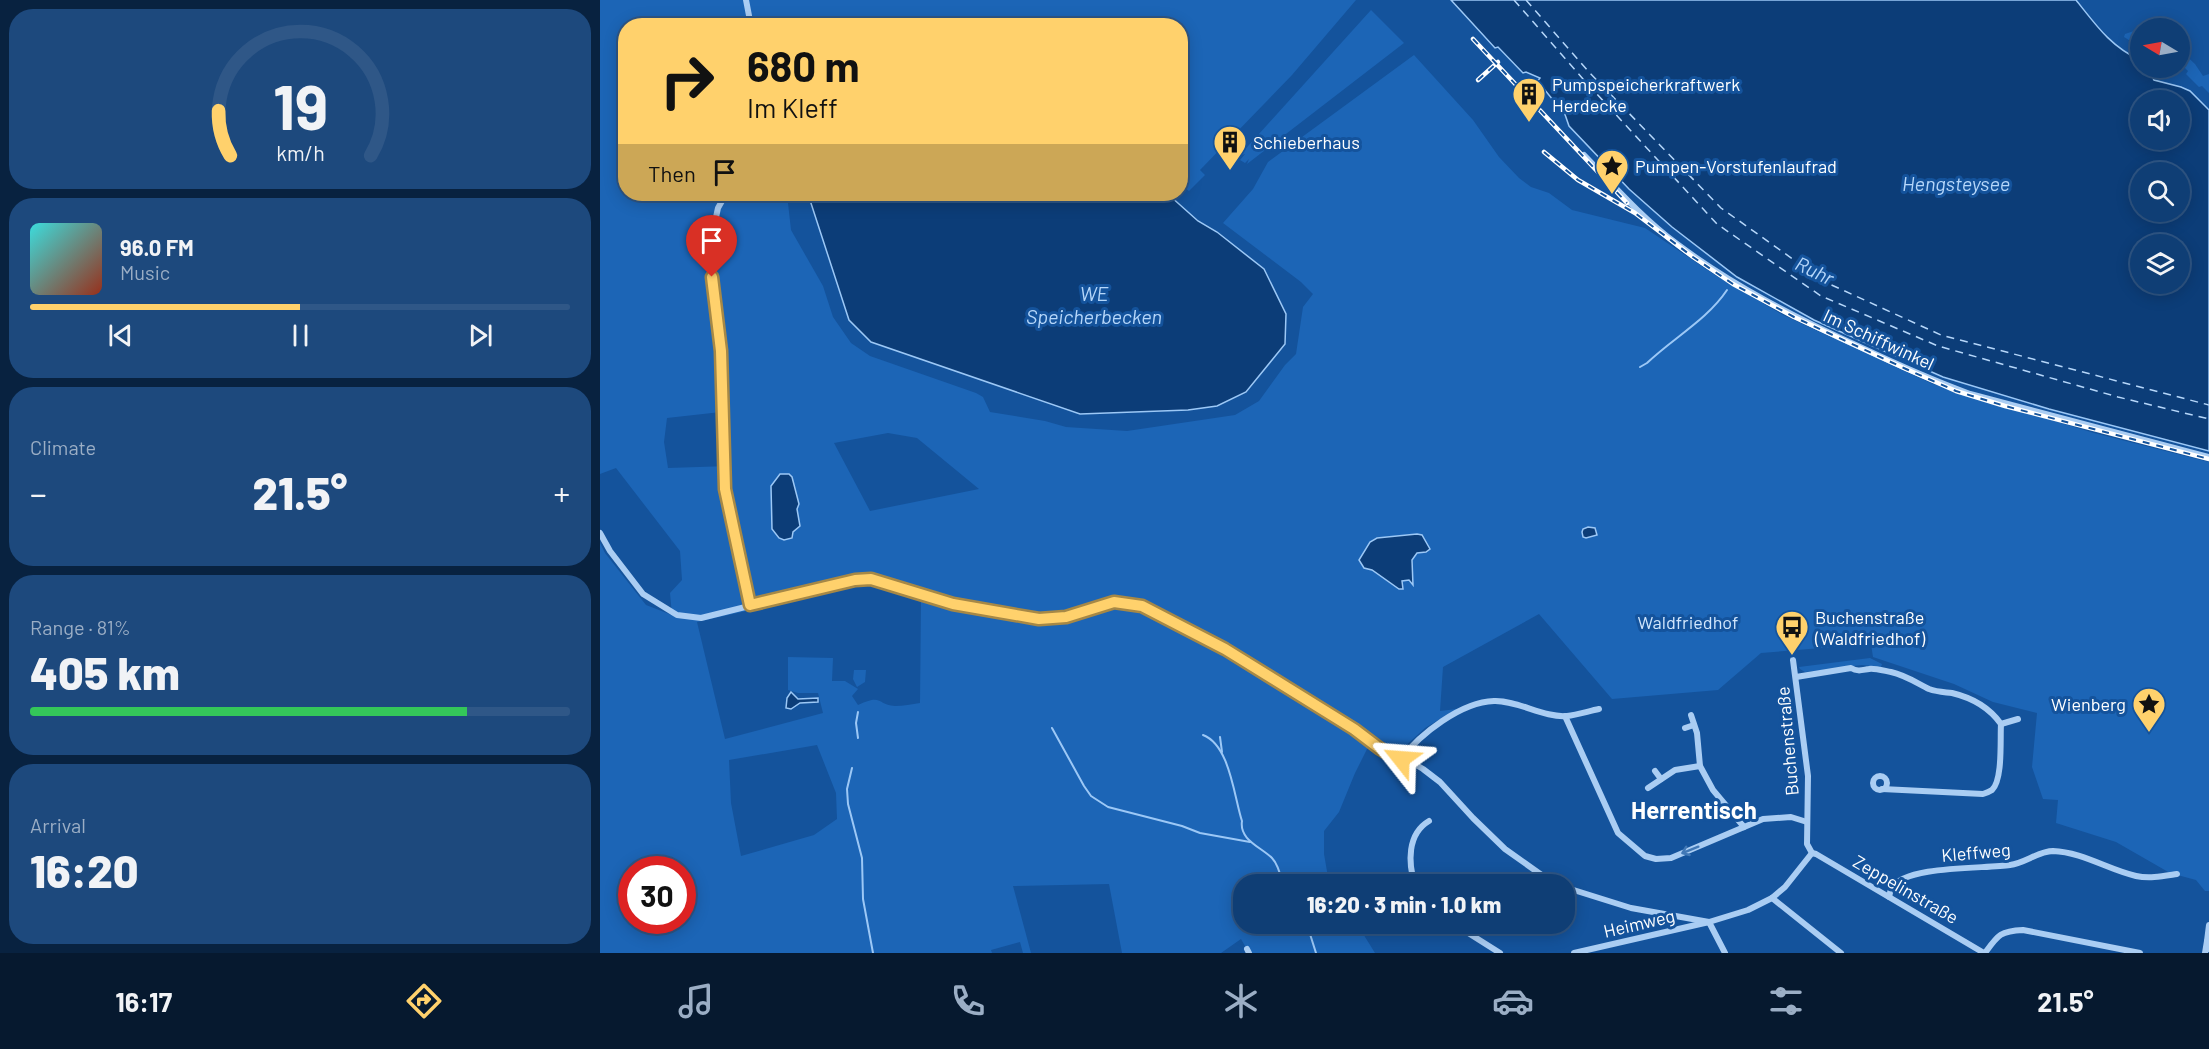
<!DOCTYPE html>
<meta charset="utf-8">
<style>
:root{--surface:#0f3e75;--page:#1d497d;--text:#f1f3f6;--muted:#9baec5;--line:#2f5787;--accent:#ffd16c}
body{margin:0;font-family:Barlow,sans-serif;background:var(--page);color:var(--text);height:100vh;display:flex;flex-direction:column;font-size:22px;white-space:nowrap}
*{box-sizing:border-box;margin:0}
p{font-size:20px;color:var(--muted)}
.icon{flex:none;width:33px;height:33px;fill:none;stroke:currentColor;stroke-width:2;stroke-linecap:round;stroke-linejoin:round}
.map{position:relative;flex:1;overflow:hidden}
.details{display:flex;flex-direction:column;gap:9px;padding:9px;background:#082240;width:600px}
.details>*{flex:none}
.guide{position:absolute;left:18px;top:18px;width:570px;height:183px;border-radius:24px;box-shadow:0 3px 15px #0003,0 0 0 2px var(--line);background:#ffd16c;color:#111;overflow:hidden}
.needle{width:39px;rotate:280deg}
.controls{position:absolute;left:1530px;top:18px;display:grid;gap:12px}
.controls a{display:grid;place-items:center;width:60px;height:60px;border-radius:50%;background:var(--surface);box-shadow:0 3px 15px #0003,0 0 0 2px var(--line);font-size:30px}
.speed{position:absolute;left:18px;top:856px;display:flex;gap:12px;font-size:30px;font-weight:700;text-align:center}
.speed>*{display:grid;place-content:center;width:78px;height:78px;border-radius:50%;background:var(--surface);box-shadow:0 3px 15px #0003,0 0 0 2px var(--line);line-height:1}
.speed .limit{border:9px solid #d22;background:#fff;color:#111}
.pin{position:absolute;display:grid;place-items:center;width:51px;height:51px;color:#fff;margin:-62px -26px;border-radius:50% 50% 50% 0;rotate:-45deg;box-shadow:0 0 6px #0007}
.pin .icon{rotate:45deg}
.me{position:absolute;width:66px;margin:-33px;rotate:298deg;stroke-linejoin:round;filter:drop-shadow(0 0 4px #0008)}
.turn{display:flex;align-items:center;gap:21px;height:126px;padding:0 30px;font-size:27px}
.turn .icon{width:78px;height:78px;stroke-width:2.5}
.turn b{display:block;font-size:42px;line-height:51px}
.then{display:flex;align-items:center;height:57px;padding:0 30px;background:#0003;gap:12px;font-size:22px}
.big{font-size:45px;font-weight:800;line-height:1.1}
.details .tile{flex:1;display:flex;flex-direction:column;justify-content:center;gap:9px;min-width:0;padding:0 21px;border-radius:24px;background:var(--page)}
.details .dial{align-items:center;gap:0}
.dial svg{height:156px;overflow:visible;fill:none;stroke:var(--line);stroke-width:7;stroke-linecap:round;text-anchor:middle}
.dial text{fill:var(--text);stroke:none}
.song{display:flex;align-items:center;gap:18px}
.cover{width:72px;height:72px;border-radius:9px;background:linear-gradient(135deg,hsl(180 70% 55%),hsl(10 70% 35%))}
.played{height:6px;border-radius:3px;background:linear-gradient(90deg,var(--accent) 50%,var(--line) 50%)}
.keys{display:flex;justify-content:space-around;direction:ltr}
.heat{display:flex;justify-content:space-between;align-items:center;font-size:33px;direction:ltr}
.charge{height:9px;border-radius:4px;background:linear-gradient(90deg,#34c759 81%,var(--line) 0)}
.trip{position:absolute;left:633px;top:874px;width:342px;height:60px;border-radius:24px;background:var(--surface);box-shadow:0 3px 15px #0003,0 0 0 2px var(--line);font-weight:800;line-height:60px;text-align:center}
.tab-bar{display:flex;height:96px;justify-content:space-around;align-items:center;background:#06192f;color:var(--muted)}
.tab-bar .icon{width:42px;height:42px}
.tab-bar .selected{color:var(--accent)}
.tab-bar b{font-size:27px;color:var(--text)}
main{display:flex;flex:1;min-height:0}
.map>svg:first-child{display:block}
.green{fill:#1c65b6;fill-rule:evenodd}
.water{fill:#0c3d78;stroke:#9cc8f6;stroke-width:1.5;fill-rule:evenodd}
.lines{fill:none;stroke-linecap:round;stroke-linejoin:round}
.stream{stroke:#9cc8f6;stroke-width:2}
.ferry{stroke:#b6d7fa;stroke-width:1.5;stroke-dasharray:8 6;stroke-linecap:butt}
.minor{stroke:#aacdf3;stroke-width:6}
.rail-casing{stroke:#fff;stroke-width:4.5}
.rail{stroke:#14539c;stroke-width:2;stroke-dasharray:7;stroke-linecap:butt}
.oneway{stroke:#4178b6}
.route-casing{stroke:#a68846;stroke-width:15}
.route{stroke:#ffd16c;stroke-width:10}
.labels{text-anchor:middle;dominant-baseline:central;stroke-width:6;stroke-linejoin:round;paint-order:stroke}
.poi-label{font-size:18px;fill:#fff;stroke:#14539c;text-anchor:start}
.street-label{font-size:18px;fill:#fff;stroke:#14539c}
.park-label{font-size:18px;fill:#d2e7fd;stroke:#14539c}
.water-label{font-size:20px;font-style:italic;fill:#b6d7fa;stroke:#14539c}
.district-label{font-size:24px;font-weight:bold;fill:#fff;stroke:#14539c}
</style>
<main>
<section class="details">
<div class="tile dial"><svg viewBox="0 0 100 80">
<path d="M14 69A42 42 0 1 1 86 69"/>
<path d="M14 69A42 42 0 0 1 8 46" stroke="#ffd16c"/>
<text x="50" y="56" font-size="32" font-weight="700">19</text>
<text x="50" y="72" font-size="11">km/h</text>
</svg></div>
<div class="tile">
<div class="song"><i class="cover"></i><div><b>96.0 FM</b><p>Music</p></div></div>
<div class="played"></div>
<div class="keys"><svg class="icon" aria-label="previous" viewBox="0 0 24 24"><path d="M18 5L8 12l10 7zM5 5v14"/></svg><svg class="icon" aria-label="pause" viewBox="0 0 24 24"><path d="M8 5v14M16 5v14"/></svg><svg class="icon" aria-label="next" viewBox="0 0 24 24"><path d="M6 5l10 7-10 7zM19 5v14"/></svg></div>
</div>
<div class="tile"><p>Climate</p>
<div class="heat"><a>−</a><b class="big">21.5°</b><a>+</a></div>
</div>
<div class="tile"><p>Range · 81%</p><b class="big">405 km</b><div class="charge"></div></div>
<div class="tile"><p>Arrival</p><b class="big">16:20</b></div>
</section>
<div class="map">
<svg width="1609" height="953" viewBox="0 0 1609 953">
<rect width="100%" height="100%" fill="#14539c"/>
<g class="green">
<path d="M0 0H756L692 75 600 170 605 175 589 191 581 185 580 26H26V194H187L191 230 223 286 233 317 251 343 270 356 376 393 383 397 390 412 445 421 466 427 527 431 635 415 659 401 685 365 696 354 703 307 713 294 701 282 623 223 653 189 668 162 814 55 873 120 899 157 919 178 931 187 949 193 972 210 1045 228 1112 273 1183 315 1333 384 1494 433 1609 462V891H1605L1596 880 1570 873 1516 842 1456 823 1458 800 1443 799 1432 767 1437 713 1393 702 1354 684 1273 657 1271 644 1161 653 1118 690 1012 699 939 614 843 667 840 711 857 709 825 728 801 750 795 752 772 739 755 773 739 812 724 831V854L728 877 733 885H644V924H757L775 953H649L641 939 621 953H522L509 884 413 886 431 953H423L420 942 391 950 392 953H0V543L5 553 46 605 72 615 70 593 82 580 80 551 16 468 0 474ZM121 412 129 466 68 468 64 442 67 418ZM288 433 317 438 379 489 270 511 234 443ZM193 482 199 504 197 509 200 526 193 532 172 523 173 506ZM817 534 822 535 826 552 817 553 812 560 813 584 809 580 802 581 803 589H799L760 560 770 542 776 538ZM271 583 321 599 320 703C312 704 303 706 295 706 277 705 283 693 258 705L252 696 258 689 245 681H232L233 658 188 657V690L198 693H218L223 713 125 739 97 622ZM217 745 236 793 237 819 214 835 141 856 131 803 129 760ZM32 870H82V921H32Z"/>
<path d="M771 10 804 43 647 164 649 159 645 163 640 160 645 154 639 156Z"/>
<path d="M1540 29V47L1524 37 1525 34Z"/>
<path d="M1580 50 1595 64 1603 76 1609 74V93L1602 86 1599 87 1586 74 1588 71 1580 63Z"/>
<path d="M1270 658 1282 664 1281 667 1262 665 1205 672 1200 669 1199 667Z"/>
<path d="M254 670H266L265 682 257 687 253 679Z"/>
</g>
<g class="water">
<path d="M851 0H1476C1496 25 1510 46 1540 60V68H1552V76L1554 80 1581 87 1590 91 1609 110V451L1449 409 1343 377 1214 320 1137 277 1072 227 1029 189 969 126 961 103 958 106 944 89H942L936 83 940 78 926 72 923 73 898 47 895 48ZM1580 100V140H1540V100ZM1580 172V212H1540V172ZM1580 244V284H1540V244Z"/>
<path d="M208 194H433L570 196 598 221 617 232 664 269 686 314 685 344 646 392 617 406 588 410 480 414 271 342 249 320Z"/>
<path d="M180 474H189L192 477 199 504 197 509 200 526 193 532 192 538 184 540 179 538 172 529 171 486Z"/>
<path d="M988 527 995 528 997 535 986 538 983 537 982 532 983 529Z"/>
<path d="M817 534 822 535 830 549 826 552 817 553 812 560 813 585 809 580 802 581 803 589H799L772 570 764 568 759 560 770 542 777 538Z"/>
<path d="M191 692 198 699 218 698V702L200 703 191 709 186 708 187 698Z"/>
</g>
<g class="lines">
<g class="stream">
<path d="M1040 367 1047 363C1073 338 1107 320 1127 290"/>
<path d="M452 728 484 786 491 796 508 807 582 826 600 833 650 842"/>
<path d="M603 735C630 745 634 797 642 821 639 840 661 847 672 858 678 864 681 876 683 885"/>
<path d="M620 737 622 752"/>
<path d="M258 738 256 723 258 712"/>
<path d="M252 768 247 789 248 804 262 858 263 899 273 953"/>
<path d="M700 924 710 934 716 953"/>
</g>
<g class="ferry">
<path d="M914 0 983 79 1117 224 1221 296 1338 346 1518 397 1609 419"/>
<path d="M926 0 988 71 1121 208 1225 282 1341 335 1609 405"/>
</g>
<g class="minor">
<path d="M146 0 151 26"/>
<path d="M984 155C1014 186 1042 218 1077 244 1133 286 1196 318 1260 347 1296 364 1332 380 1370 394L1609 457"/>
<path d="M126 194 118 208 110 245 121 351 125 489 150 605"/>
<path d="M0 533 10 551 43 594 77 615 101 618 255 580 271 579 353 605 439 619 466 617 514 602 542 606 625 649 729 713 792 756 813 763 823 769 840 782 873 818 905 849 943 876 961 885"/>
<path d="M1193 660 1208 776 1207 844 1212 853"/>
<path d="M1196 677 1251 668C1258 672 1262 670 1269 669 1274 668 1285 671 1291 672 1305 675 1317 683 1329 689 1337 692 1344 692 1352 693 1373 698 1389 707 1401 724L1418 719"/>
<path d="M1091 715 1097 733 1100 766 1113 790 1144 827"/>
<path d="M965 716 1018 833 1045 856 1056 859 1071 858 1163 819 1191 817 1207 822"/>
<path d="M1085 728 1094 725"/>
<path d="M801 759C820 734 861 702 894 701 917 700 944 718 967 716 977 715 989 711 999 709"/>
<path d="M1055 771 1061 779"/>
<circle cx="1280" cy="783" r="7"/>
<path d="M1048 788 1075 770 1100 766"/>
<path d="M1282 789 1383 794C1386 793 1389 792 1392 790 1403 780 1400 739 1401 724"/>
<path d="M1212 853 1216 854 1384 953"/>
<path d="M815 885C808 863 807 834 829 821"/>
<path d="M964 887 1031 908 1109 922 1148 910 1172 898 1185 887 1212 853"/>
<path d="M1289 897C1290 894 1290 890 1292 888 1305 865 1386 869 1410 865 1425 863 1439 851 1453 851 1482 852 1509 870 1536 876 1550 879 1564 876 1577 874"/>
<path d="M1172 898 1241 953"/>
<path d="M854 924 900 953"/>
<path d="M1607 941 1609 925"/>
<path d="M647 949 649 953"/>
<path d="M974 953 1109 922 1125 953"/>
<path d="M1385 953C1398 935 1400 931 1423 930L1540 953"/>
<path d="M1605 953 1607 941 1609 949"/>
</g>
<defs>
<g id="rail">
<path d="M873 39 1027 203"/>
<path d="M878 80 898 62"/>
<path d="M944 152 978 180 1035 213 1093 257 1133 284 1194 317 1306 369 1356 391 1405 406 1609 459"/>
</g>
</defs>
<use href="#rail" class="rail-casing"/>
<use href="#rail" class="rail"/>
</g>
<defs><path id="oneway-shaft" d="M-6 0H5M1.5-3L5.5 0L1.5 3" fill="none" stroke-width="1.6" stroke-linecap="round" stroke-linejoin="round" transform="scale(1.5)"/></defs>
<use class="oneway" href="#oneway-shaft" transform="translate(1090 850) rotate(158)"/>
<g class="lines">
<defs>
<path id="route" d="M112 277 121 351 125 489 150 605 255 580 271 579 353 604 439 619 466 617 514 602 542 606 625 649 754 729 779 748 792 756 801 759"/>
</defs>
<use href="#route" class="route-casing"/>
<use href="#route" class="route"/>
</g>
<defs>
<symbol id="building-pin" viewBox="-11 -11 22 30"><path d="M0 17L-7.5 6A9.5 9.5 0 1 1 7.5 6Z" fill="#ffd16c" stroke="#14539c"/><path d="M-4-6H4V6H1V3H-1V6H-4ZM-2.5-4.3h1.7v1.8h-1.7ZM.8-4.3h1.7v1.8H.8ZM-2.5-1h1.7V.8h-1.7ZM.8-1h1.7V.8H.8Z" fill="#111"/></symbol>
<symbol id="sight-pin" viewBox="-11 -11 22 30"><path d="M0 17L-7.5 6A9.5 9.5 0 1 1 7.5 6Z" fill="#ffd16c" stroke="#14539c"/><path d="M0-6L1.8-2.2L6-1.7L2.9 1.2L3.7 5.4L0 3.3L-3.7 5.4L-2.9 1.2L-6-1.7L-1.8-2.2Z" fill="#111"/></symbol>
<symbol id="bus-pin" viewBox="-11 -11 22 30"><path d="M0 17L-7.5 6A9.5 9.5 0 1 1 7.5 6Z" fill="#ffd16c" stroke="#14539c"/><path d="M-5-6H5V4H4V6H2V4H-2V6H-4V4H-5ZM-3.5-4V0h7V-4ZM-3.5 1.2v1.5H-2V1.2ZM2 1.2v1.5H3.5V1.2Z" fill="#111"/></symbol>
</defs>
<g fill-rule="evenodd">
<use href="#building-pin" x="910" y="75" width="38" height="52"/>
<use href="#building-pin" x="611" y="123" width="38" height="52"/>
<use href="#sight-pin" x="993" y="147" width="38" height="52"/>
<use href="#bus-pin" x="1173" y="608" width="38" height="52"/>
<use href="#sight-pin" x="1530" y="685" width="38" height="52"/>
</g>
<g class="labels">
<g class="poi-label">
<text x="952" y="84">Pumpspeicherkraftwerk<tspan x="952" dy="21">Herdecke</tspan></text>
<text x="653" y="142">Schieberhaus</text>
<text x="1035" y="166">Pumpen-Vorstufenlaufrad</text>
<text x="1215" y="617">Buchenstraße<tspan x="1215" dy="21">(Waldfriedhof)</tspan></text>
<text x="1526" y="704" text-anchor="end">Wienberg</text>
</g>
<g class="street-label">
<text transform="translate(1279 339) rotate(25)">Im Schiffwinkel</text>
<text transform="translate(1187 741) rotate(-95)">Buchenstraße</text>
<text transform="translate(1376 852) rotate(-5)">Kleffweg</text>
<text transform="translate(1306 889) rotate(30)">Zeppelinstraße</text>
<text transform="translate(1039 923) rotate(-13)">Heimweg</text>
</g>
<g class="park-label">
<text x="1088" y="622">Waldfriedhof</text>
</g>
<g class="water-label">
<text x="1356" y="183">Hengsteysee</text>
<text transform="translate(1215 270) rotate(26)">Ruhr</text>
<text x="494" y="293">WE<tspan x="494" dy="23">Speicherbecken</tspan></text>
</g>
<g class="district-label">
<text x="1094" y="809">Herrentisch</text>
</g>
</g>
</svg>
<div class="controls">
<a><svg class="needle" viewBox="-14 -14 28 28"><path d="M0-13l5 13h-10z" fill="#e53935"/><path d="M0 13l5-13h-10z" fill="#9baec5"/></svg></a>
<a><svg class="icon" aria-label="sound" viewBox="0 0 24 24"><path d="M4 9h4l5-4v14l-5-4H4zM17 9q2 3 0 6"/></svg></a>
<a><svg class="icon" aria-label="search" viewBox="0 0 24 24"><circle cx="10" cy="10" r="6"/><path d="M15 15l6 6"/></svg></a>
<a><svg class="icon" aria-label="layers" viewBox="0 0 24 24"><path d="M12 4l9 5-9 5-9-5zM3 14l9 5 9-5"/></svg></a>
</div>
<div class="speed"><div class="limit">30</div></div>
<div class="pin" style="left:112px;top:277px;background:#d93025"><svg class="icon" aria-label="arrive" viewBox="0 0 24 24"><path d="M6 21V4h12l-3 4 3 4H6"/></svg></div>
<svg class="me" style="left:801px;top:759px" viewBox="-20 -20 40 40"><path d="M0-17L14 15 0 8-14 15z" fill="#ffd16c" stroke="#fff" stroke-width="4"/></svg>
<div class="trip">16:20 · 3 min · 1.0 km</div>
<div class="guide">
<div class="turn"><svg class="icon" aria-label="right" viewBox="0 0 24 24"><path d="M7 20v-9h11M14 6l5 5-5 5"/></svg><div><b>680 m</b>Im Kleff</div></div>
<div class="then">Then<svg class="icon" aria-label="arrive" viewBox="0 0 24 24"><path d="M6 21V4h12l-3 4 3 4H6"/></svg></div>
</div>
</div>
</main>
<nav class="tab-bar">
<b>16:17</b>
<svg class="icon selected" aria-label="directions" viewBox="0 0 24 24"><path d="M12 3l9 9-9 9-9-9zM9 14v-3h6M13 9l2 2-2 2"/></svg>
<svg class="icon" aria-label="music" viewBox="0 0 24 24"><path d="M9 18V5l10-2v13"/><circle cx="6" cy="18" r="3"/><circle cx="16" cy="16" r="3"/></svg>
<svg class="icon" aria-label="phone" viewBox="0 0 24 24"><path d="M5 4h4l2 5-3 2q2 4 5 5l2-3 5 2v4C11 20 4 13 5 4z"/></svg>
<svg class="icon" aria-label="climate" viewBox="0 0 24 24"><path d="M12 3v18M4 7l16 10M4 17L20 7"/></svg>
<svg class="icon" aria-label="car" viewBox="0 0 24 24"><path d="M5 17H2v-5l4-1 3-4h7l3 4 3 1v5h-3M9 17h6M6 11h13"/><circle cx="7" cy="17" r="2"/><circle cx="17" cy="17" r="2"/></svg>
<svg class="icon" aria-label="filters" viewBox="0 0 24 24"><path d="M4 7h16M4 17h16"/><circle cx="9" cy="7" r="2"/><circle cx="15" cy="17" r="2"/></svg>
<b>21.5°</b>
</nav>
